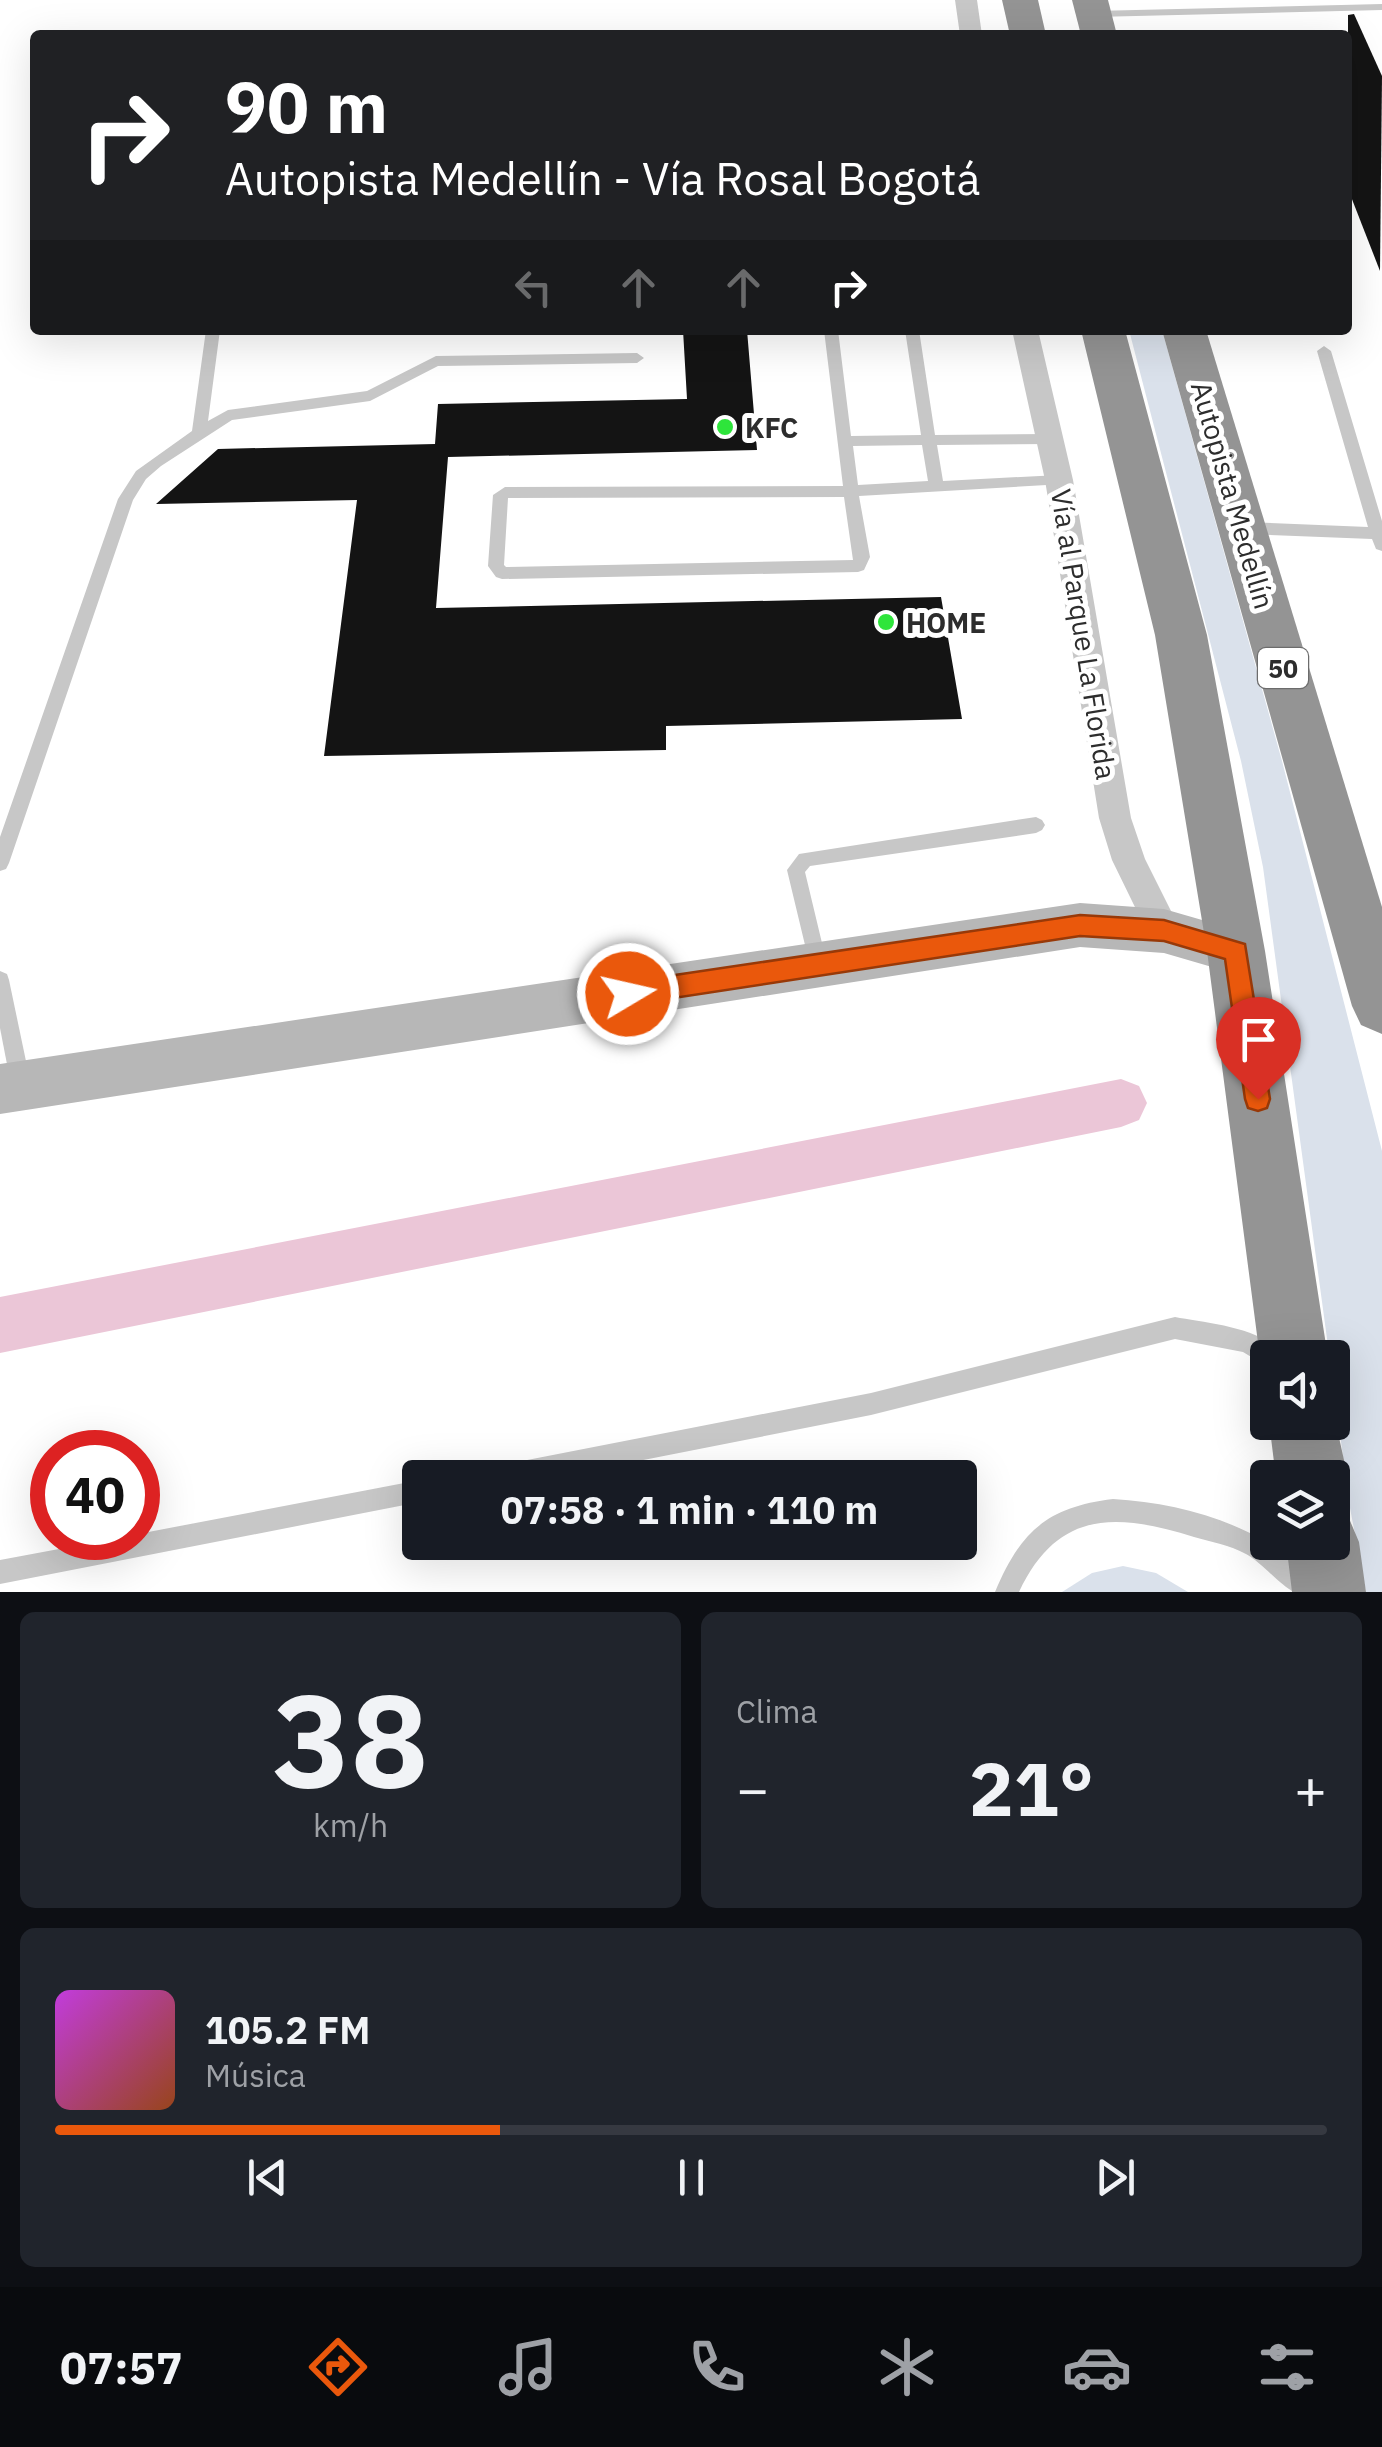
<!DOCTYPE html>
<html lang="es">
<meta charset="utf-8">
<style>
:root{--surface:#171b24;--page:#20242c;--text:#f1f3f6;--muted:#9ea1a6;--line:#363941;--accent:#ea580c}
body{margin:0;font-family:"IBM Plex Sans",sans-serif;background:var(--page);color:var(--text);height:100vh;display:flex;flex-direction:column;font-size:38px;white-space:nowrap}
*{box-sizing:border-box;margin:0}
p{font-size:32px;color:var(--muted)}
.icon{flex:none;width:55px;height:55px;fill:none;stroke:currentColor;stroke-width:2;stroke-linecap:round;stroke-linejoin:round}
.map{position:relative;height:1592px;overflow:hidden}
.panel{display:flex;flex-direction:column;gap:20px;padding:20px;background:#0d0f14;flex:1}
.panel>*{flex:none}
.guide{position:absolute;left:30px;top:30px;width:1322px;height:305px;border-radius:10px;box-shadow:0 10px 40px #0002;background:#202124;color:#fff;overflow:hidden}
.controls{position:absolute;left:1250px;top:1340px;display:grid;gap:20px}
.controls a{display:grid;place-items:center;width:100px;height:100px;border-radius:10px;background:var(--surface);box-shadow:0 10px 40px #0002;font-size:50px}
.speed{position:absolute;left:30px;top:1430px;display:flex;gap:20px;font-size:50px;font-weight:700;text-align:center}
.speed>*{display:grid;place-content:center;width:130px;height:130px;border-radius:50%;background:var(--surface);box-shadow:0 10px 40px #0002;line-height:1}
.speed .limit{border:15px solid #d22;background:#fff;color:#111}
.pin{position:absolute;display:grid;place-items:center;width:85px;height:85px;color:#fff;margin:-102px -42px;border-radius:50% 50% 50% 0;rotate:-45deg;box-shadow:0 0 10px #0007}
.pin .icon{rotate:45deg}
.me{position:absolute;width:110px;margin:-55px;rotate:81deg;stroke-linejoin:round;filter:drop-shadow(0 0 8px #0008)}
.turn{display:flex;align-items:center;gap:35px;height:210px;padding:0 30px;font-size:45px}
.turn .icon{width:130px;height:130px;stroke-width:2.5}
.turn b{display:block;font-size:70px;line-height:85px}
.lanes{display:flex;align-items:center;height:95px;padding:0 30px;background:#0003;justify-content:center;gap:50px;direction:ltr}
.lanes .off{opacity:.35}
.big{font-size:75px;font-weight:700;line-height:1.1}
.panel .widget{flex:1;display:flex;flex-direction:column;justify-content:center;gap:15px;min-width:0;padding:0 35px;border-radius:15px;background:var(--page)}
.panel .dial{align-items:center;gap:0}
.dial b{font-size:130px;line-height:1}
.song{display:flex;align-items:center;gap:30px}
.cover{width:120px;height:120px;border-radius:15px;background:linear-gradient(135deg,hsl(290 70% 55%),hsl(20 70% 35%))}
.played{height:10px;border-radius:5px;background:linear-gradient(90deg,var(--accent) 35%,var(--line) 35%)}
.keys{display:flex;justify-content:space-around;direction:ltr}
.heat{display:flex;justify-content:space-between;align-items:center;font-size:55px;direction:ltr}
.panel .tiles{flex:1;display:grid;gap:20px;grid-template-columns:1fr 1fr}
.widget:last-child{grid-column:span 2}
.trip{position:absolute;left:402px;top:1460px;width:575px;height:100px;border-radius:10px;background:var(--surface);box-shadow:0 10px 40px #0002;font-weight:700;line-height:100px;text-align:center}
.tabs{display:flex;height:160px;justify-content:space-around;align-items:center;background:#090b0e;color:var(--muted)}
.tabs .icon{width:70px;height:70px}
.tabs .current{color:var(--accent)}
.tabs b{font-size:45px;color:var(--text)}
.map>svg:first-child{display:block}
.green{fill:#dae1eb}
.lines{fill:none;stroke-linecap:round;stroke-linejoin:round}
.canal{fill:#ebc6d7;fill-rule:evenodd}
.building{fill:#141414}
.lane{fill:#c7c7c7;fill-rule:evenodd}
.street{fill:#c7c7c7;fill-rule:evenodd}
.secondary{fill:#b7b7b7;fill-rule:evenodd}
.highway{fill:#949494;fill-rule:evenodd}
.route{fill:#ea580c;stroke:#983908;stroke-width:2.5}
.poi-dot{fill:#2ee53b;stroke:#fff;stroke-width:4}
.labels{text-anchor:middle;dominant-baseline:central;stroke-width:10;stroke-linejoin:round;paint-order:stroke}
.shield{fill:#fff;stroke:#6c6c6c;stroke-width:2.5}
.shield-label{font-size:25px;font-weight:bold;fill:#2d2d2d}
.poi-label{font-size:28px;font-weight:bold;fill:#2d2d2d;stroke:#fff;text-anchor:start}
.street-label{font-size:28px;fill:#2d2d2d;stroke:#fff}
</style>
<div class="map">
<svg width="1382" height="1592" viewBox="0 0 1382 1592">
<rect width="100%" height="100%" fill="#fff"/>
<g class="green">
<path d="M1129 330H1162L1282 761 1382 1151V1592H1366L1350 1508 1263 867 1241 761Z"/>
<path d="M1123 1566 1156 1573 1188 1592H1062L1092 1573Z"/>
</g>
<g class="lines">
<path class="canal" d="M1121 1079 1139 1086 1147 1103 1139 1120 1121 1127 0 1353V1297Z"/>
</g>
<g class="building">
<path d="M1354 14 1382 76 1380 271 1348 189V15Z"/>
<path d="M683 330H747L757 450 448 457 436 608 941 597 962 719 666 726V750L324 756 357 500 156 504 218 449 435 444 438 404 687 399Z"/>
</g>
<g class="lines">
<g class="lane">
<path d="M1382 4V10L1094 17 1088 14 1094 11Z"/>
<path d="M206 330H220L208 421 228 410 367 391 436 356 637 353 644 358 637 363 438 366 370 401 232 420 161 466 146 479 133 500 9 863 6 869 0 871V837L118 499 136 471 192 431Z"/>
<path d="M824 330H838L851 436 921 435 905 330H919L935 435 1050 434 1057 439 1050 444 937 445 943 481 1059 475 1067 480 1064 484 859 496 870 557 864 570 858 572 502 579 496 577 488 566 493 495 505 487 843 486ZM922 445 928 481 858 485 853 446ZM844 497 853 560 506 567 504 565 508 498Z"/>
<path d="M1324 346 1331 351 1382 521V551L1376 549 1372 539 1246 534 1238 528 1246 522 1368 527 1317 351Z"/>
<path d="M1036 817 1042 820 1045 825 1042 830 1036 833 810 866 805 872 827 964 825 970 818 972 811 970 787 870 799 854Z"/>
<path d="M0 971 7 974 9 980 31 1085 28 1092 21 1094 14 1092 11 1085 0 1028Z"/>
<path d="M1175 1317C1205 1323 1268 1327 1283 1358H1268V1367L1243 1352 1175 1339 871 1415 552 1478H480L483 1470 491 1467 871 1393Z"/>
<path d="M420 1480V1502L0 1584V1560L118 1538H138V1534Z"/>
<path d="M1113 1499C1179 1503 1249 1522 1298 1565 1308 1573 1320 1580 1325 1592 1316 1592 1302 1592 1294 1592 1281 1586 1261 1562 1246 1554 1230 1545 1211 1542 1194 1537 1117 1513 1058 1509 1019 1592H995C1020 1532 1047 1507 1113 1499Z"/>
</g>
<g class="street">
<path d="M955 0H977L982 35H960Z"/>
<path d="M1012 330H1038L1073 480 1131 818 1145 859 1181 931 1176 942 1164 946 1152 942 1112 860 1099 818 1045 480Z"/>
</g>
<path class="secondary" d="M1080 903 1164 909 1254 935 1261 951 1254 967 1236 974 1164 953 1080 947 0 1114V1064Z"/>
<g class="highway">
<path d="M1002 0H1038L1046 35H1010Z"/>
<path d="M1072 0H1108L1117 35H1081Z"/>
<path d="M1081 330H1125L1207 635 1265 951 1328 1358H1268V1377L1260 1358 1207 951 1155 635Z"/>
<path d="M1162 330H1206L1382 907V1034L1361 1025 1352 1006Z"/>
<path d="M1332 1406 1348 1478 1332 1505V1478H1276L1269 1422H1332Z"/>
<path d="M1332 1510 1348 1516 1359 1542 1366 1592H1292L1286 1542H1332Z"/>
</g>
</g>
<path class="route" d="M1080 915 1164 920 1245 944 1270 1099 1267 1108 1258 1111 1248 1108 1245 1099 1225 959 1164 941 1080 936 628 1005 616 994 628 982Z"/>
<g class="poi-dot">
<circle cx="725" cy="427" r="10"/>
<circle cx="886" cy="622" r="10"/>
</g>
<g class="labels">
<rect class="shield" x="1258" y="648" width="50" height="40" rx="8"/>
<g class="shield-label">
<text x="1283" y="668">50</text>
</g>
<g class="poi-label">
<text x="745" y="427">KFC</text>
<text x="906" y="622">HOME</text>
</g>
<g class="street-label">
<text transform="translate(1233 495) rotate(74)">Autopista Medellín</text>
<text transform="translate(1084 634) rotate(81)">Vía al Parque La Florida</text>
</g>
</g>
</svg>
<div class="controls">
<a><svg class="icon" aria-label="sound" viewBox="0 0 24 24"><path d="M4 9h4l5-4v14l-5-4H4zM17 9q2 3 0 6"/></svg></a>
<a><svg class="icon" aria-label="layers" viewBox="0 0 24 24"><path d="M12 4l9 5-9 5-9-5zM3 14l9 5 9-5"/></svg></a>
</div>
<div class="speed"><div class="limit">40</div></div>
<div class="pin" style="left:1258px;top:1099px;background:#d93025"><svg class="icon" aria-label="arrive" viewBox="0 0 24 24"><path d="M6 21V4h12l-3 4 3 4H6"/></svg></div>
<svg class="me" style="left:628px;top:994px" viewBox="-20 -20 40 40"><circle r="17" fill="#ea580c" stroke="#fff" stroke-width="3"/><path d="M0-11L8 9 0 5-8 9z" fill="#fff"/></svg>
<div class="trip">07:58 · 1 min · 110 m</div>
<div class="guide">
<div class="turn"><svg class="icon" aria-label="right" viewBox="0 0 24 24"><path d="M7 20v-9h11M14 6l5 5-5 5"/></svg><div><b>90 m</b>Autopista Medellín - Vía Rosal Bogotá</div></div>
<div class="lanes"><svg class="icon off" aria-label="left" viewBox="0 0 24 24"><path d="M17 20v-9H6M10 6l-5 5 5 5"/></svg><svg class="icon off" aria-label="ahead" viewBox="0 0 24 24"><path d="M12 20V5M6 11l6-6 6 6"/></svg><svg class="icon off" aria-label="ahead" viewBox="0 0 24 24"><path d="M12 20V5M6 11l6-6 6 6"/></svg><svg class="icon" aria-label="right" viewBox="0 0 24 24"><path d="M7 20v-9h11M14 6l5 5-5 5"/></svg></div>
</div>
</div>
<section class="panel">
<div class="tiles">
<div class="widget dial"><b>38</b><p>km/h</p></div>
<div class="widget"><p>Clima</p>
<div class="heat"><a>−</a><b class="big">21°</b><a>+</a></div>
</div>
<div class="widget">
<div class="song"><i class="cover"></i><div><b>105.2 FM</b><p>Música</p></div></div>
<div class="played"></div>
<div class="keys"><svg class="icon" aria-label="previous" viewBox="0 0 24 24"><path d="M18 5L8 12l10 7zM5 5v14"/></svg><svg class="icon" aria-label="pause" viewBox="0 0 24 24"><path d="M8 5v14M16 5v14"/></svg><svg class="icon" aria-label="next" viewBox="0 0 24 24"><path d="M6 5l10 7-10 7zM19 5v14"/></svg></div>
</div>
</div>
</section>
<nav class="tabs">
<b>07:57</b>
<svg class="icon current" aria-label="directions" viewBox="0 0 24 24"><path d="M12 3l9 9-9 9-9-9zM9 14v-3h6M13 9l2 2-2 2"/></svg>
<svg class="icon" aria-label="music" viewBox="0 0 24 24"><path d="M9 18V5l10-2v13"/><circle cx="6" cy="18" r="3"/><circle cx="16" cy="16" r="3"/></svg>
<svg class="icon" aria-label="phone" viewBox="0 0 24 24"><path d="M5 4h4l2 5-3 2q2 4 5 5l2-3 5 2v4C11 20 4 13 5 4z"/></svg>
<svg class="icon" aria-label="climate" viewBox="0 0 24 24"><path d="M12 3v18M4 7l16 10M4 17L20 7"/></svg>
<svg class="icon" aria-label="car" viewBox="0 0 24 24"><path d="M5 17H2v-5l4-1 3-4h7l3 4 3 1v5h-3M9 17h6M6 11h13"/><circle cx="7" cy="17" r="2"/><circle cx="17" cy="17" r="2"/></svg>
<svg class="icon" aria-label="filters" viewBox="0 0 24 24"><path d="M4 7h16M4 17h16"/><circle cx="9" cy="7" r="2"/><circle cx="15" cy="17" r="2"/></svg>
</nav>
